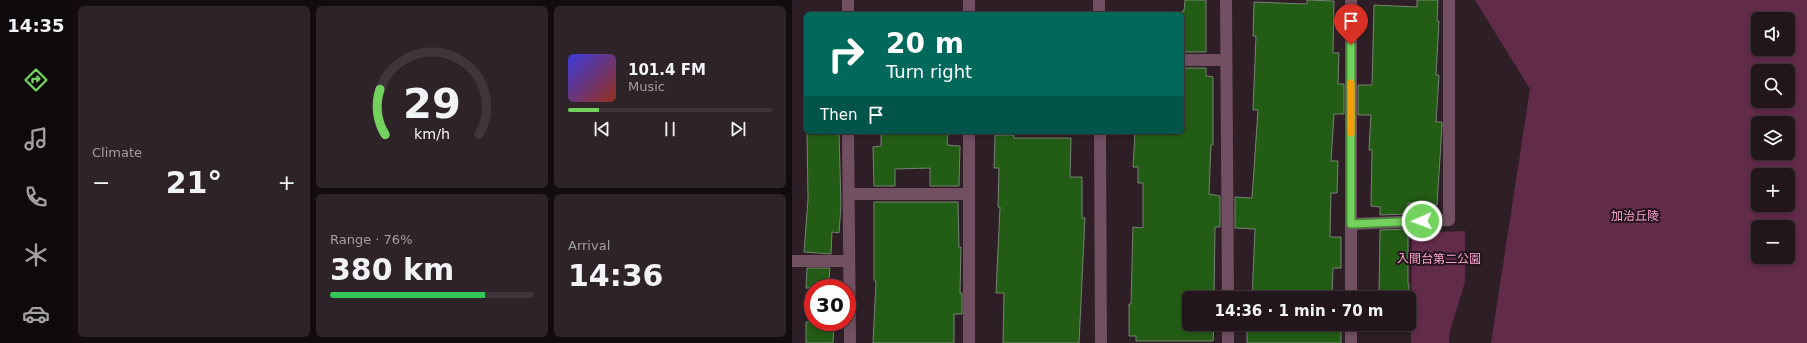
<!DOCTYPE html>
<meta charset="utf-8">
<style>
:root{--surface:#22161c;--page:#2e2329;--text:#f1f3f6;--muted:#a29fa3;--line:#3f353b;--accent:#72d25d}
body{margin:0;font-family:"DejaVu Sans","Noto Sans JP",sans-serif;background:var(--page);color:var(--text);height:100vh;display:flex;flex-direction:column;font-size:15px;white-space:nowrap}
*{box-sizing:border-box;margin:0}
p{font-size:13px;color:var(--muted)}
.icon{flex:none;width:22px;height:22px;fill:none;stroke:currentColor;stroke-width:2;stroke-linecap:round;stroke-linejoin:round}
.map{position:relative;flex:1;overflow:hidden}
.side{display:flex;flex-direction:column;gap:6px;padding:6px;background:#130c0f;width:720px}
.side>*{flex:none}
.top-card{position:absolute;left:12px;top:12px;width:380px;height:122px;border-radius:6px;box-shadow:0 2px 6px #0003,0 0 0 1px var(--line);background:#00695c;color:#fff;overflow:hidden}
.fabs{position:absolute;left:959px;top:12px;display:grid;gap:8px}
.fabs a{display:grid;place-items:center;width:44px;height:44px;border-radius:6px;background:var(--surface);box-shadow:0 2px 6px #0003,0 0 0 1px var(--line);font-size:20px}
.speed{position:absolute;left:12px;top:279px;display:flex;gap:8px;font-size:20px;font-weight:700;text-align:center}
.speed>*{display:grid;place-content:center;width:52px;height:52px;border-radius:50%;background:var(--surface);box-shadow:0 2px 6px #0003,0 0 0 1px var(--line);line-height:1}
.speed .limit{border:6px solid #d22;background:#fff;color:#111}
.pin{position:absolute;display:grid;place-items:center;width:34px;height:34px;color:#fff;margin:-41px -17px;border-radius:50% 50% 50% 0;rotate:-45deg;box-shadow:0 0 4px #0007}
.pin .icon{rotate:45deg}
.me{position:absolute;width:44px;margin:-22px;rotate:268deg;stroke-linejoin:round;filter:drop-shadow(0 0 3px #0008)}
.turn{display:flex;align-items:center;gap:14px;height:84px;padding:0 16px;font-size:18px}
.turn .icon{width:52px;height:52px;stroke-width:2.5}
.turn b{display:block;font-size:28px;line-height:34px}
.then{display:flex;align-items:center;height:38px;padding:0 16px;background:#0003;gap:8px;font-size:15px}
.big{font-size:30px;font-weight:600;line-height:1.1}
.side .tile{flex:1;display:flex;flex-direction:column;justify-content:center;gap:6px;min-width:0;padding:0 14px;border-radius:6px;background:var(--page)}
.side .dial{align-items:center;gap:0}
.dial svg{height:104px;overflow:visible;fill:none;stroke:var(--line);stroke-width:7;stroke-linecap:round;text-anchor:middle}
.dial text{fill:var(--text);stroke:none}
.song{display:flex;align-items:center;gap:12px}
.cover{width:48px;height:48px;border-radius:6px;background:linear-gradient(135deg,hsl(240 70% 55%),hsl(10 70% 35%))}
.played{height:4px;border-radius:2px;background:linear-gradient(90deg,var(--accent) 15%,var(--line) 15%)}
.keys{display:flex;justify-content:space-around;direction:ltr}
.heat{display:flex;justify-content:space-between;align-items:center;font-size:22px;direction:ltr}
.charge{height:6px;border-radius:3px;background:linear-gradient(90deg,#34c759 76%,var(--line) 0)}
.side .tiles{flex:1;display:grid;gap:6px;grid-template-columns:repeat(3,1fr)}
.tile:first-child{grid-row:span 2}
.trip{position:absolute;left:390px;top:291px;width:234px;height:40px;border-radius:6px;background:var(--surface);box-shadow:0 2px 6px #0003,0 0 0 1px var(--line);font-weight:600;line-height:40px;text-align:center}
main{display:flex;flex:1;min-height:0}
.dock{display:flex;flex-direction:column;width:72px;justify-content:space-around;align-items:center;background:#0e090b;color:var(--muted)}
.dock .icon{width:28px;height:28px}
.dock .current{color:var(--accent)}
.dock b{font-size:18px;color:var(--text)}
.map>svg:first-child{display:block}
.green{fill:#622b4a;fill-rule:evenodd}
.building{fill:#235c15;stroke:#768373}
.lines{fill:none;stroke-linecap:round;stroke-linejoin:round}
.minor{stroke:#724f61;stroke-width:12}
.route-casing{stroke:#4a883c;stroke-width:10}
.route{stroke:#72d25d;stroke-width:7}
.slow{stroke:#f59e0b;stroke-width:7}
.labels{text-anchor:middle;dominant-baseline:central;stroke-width:4;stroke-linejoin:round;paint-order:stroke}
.park-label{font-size:12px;fill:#fba2d1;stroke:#24151d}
</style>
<main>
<nav class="dock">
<b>14:35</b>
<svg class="icon current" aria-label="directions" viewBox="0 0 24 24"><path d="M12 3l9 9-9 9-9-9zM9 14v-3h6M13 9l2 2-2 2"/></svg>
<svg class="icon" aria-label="music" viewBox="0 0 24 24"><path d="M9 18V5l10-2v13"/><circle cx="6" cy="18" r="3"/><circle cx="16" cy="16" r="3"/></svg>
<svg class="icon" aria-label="phone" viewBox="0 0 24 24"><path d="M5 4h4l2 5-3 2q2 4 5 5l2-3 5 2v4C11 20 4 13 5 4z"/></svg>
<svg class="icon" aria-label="climate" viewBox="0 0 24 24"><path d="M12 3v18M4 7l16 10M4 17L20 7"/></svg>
<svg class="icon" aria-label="car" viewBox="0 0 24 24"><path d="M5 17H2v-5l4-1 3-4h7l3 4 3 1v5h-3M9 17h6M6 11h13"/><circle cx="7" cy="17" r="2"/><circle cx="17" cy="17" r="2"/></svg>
</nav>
<section class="side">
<div class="tiles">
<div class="tile"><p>Climate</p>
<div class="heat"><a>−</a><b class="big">21°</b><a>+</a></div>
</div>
<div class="tile dial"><svg viewBox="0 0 100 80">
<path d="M14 69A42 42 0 1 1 86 69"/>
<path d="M14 69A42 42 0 0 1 10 34" stroke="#72d25d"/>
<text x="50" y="56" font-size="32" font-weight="700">29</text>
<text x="50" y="72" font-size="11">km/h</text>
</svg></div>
<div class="tile">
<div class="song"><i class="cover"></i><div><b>101.4 FM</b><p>Music</p></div></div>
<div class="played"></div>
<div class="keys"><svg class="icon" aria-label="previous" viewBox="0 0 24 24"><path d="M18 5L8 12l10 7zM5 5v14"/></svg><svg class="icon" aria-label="pause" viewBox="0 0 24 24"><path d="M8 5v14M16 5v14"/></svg><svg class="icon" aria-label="next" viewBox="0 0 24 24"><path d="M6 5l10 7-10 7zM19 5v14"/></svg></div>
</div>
<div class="tile"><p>Range · 76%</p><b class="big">380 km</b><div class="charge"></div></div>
<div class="tile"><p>Arrival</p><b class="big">14:36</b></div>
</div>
</section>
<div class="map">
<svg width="1015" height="343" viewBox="0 0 1015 343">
<rect width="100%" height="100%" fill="#2e1e26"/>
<g class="green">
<path d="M683 0H1015V343H699L738 89ZM966 19H996V49H966ZM966 71H996V101H966ZM966 123H996V153H966ZM966 175H996V205H966ZM966 227H996V257H966Z"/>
<path d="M673 231V282L658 331 657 343H619L620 233Z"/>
</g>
<g class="building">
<path d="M393 0H414V52H390V11H392Z"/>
<path d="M515 0 542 1 541 53H547L546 84H552V114H542L539 161H546L545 193H539L538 237H549V268H541L540 298H460L463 229 443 228V197L460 198 466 110H461L464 36H461L462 2 515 4Z"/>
<path d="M625 0H646L645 21H647L644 75H647L644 122H650V126L645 205 616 203V214L588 215V207L579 206 580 150H577L579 115H566V85H580L582 5 625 7Z"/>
<path d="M390 68H414V76L421 77V145H419L417 194 428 196V227H423L422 298H397V324H422L421 341H344V336H337V304H339L341 227 351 228V183H346V167H341L343 132H390Z"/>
<path d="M15 132H47L49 206 47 233 40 232 39 254 12 252 16 199Z"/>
<path d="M89 132H156L155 145 168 146 167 186H138V168L103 169V186H82L81 147 89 146Z"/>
<path d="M203 135H222V138H279L278 177H290V218H293L287 343H211L212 293H204L208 207H206L207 168H202Z"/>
<path d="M82 202H166L167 247H169L168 293H170V314H162V343H81L84 281 82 280Z"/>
<path d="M616 229V284H617V325H595L617 324V298H587L588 230Z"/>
<path d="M15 268H38L36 288H14Z"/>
<path d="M14 322H42L41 343H14Z"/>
<rect x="455" y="324" width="94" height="19"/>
</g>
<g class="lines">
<g class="minor">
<path d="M56 0V14"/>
<path d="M177 0V14"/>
<path d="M307 0V14"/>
<path d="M434 0 436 298"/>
<path d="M390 60H434"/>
<path d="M56 132 58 343"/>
<path d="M177 132V343"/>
<path d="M308 132 309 343"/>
<path d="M57 194H177"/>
<path d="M559 224 657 220V0"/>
<path d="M0 261H57"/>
<path d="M559 298V0"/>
<path d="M436 324V343"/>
<path d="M559 324V343"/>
</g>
</g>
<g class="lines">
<defs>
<path id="route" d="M559 45V224L630 221"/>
</defs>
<use href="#route" class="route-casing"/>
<use href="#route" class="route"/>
<path class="slow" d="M559 133V83"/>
</g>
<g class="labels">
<g class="park-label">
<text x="843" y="216">加治丘陵</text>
<text x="647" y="259">入間台第二公園</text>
</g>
</g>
</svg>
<div class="fabs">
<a><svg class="icon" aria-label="sound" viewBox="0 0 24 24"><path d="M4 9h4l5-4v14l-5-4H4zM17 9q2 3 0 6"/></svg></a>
<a><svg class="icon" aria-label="search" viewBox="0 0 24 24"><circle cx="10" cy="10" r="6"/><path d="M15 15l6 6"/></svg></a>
<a><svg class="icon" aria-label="layers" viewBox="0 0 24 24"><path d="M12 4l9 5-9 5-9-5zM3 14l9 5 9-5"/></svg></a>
<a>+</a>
<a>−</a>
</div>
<div class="speed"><div class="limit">30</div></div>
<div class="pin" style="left:559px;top:45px;background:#d93025"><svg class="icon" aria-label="arrive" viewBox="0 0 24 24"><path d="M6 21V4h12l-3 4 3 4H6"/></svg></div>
<svg class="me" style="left:630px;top:221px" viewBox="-20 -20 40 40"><circle r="17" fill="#72d25d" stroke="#fff" stroke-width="3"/><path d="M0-11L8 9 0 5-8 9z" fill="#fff"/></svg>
<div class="trip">14:36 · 1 min · 70 m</div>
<div class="top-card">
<div class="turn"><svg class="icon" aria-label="right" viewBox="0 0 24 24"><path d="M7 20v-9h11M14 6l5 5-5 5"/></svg><div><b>20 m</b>Turn right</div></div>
<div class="then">Then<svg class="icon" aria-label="arrive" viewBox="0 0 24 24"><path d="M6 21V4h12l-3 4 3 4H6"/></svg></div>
</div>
</div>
</main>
